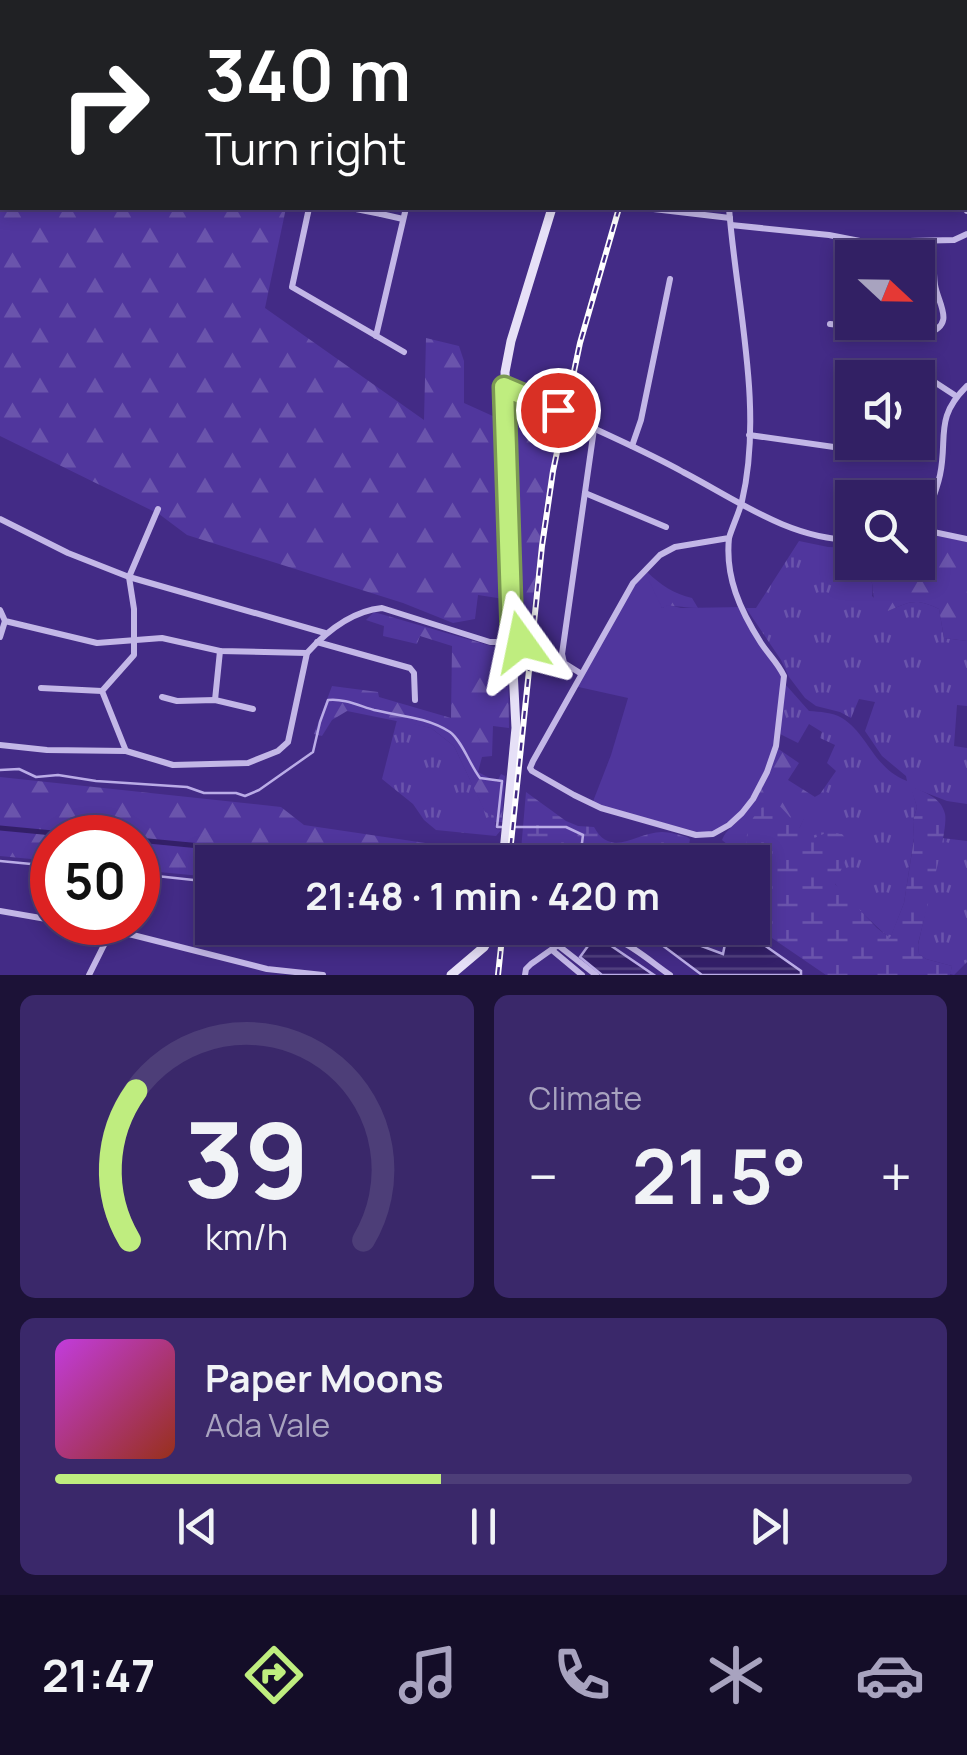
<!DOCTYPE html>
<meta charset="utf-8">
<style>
:root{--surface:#322064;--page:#3a286a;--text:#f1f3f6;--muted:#a8a3bf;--line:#4d3e78;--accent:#bfed7f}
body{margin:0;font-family:Manrope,sans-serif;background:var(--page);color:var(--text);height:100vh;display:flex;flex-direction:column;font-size:38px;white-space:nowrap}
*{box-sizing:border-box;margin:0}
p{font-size:32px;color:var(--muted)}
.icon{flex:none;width:55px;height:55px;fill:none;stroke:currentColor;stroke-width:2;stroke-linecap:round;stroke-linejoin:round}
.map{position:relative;height:975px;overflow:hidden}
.details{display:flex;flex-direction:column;gap:20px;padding:20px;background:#1c1237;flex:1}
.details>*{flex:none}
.hud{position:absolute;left:0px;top:0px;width:968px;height:210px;box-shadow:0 5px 15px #0003,0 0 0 2px var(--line);background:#202124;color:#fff;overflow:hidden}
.needle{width:65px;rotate:112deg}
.fabs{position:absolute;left:835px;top:240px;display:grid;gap:20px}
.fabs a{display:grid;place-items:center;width:100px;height:100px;border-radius:0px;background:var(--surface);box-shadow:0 5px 15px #0003,0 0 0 2px var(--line);font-size:50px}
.speed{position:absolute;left:30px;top:815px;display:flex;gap:20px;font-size:50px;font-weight:700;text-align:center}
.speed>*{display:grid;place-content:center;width:130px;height:130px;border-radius:50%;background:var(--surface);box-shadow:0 5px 15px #0003,0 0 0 2px var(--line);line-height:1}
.speed .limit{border:15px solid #d22;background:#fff;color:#111}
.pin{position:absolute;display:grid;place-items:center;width:85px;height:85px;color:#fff;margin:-42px;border:5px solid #fff;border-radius:50%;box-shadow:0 2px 10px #0007}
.me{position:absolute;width:110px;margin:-55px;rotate:348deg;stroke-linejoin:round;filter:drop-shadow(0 0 8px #0008)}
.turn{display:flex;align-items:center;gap:35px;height:210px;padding:0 40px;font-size:45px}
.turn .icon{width:130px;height:130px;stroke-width:2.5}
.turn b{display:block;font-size:70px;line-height:85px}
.big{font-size:75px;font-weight:700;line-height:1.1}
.details .card{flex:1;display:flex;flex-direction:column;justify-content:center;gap:15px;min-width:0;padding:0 35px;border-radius:15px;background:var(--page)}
.details .dial{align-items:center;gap:0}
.dial svg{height:260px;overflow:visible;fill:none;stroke:var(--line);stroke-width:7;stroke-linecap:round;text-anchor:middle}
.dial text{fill:var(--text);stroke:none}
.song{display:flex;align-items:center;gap:30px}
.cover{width:120px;height:120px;border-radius:15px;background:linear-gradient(135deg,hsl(290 70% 55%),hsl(10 70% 35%))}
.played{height:10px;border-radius:5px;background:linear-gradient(90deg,var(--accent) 45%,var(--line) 45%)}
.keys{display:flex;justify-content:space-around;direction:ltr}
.heat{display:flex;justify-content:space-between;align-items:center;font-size:55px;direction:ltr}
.details .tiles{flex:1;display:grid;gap:20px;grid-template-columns:1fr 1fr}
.card:last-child{grid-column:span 2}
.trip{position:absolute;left:195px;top:845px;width:575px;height:100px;border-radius:0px;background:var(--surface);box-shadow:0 5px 15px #0003,0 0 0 2px var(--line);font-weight:700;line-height:100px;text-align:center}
.tabs{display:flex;height:160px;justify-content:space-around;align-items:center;background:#140d28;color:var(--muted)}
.tabs .icon{width:70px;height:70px}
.tabs .active{color:var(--accent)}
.tabs b{font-size:45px;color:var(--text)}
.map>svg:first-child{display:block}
.grass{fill:url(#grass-tufts)}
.forest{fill:url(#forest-firs)}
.wetland{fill:url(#wetland-marsh)}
.park{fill:#50369d}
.water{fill:url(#water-rules);stroke:#baace7;stroke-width:2.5}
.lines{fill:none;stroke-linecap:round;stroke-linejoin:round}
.stream{stroke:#baace7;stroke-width:2.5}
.canal{stroke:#331f68;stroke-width:5}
.street{stroke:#c3b7e7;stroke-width:6}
.secondary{stroke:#e6e0f7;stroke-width:9}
.rail-casing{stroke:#fff;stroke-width:6}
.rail{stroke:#432b86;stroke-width:2.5;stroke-dasharray:8;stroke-linecap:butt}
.route-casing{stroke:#7c9a53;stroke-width:25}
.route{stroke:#bfed7f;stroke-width:18}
</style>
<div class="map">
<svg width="967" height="975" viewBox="0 0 967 975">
<defs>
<pattern id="grass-tufts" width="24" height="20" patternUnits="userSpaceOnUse" patternTransform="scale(2.5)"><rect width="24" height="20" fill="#50369d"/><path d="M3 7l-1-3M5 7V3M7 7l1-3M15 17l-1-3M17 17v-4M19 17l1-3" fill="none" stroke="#6a54ac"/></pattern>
<pattern id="forest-firs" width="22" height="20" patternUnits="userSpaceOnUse" patternTransform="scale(2.5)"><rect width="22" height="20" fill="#50369d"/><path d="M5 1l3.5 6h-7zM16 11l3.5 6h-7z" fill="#6a54ac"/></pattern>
<pattern id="wetland-marsh" width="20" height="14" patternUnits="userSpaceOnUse" patternTransform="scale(2.5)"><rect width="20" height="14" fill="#50369d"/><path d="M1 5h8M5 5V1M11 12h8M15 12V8" fill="none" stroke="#6a54ac"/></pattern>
<pattern id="water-rules" width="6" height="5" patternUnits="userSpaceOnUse" patternTransform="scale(2.5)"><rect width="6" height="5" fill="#331f68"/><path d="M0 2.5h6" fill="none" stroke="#52417f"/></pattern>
</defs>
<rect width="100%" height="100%" fill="#432b86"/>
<g class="grass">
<path d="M799 541 828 547 852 548V562L858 563 859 566C871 575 874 582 872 596L888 611C911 601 916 598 939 609L944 638 967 641V706L957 705 954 746 967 748V804L947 801 911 787 917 807 913 821 914 838 904 903 890 939 842 894 799 829 813 798 820 794 836 771 827 763 835 745 820 738 822 732 809 724 798 743 780 734 785 684 809 711C820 712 832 712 842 718 869 735 873 768 907 781L906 776 882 756 865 731 875 702 859 699 851 718 840 712 816 706 805 698 789 677 781 660 746 608H756Z"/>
<path d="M397 720 431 728 454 746 485 811 502 819 503 822H495L496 829 501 830 496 836 436 830 424 820 413 804 382 779Z"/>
<path d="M942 838 967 841V962L954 975 950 974 952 966 926 959 919 954 918 945Z"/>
</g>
<g class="forest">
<path d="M0 0 35 2H2V208H286L265 308 424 420 426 338 459 346 464 361V403L495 417 504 599 478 595 475 619 453 623 403 603 187 535 159 514 0 436Z"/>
<path d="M513 395 561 415 543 513 524 673 518 671C519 651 530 649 520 628Z"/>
<path d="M918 532 967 542V641L944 638 939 609C916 598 911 601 888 611L876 607C870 588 878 580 859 566L858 563 918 562Z"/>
<path d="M647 572C661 585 674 594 692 598L698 608C687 608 672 604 662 608L633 583Z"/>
<path d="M374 612 505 650 508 658 509 728 493 726 492 756 482 757 478 772 497 782 501 774 505 776 502 819 485 812 454 746 431 728 347 711 332 720 322 736 314 734 332 686 378 692 379 697 451 718 452 646 420 636 417 644 383 636 384 626 366 620Z"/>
<path d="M777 748 799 763 788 780 815 797 799 829 812 840 760 889 747 838V862H740L739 854 722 840C726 829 736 825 743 815 759 795 772 773 777 748Z"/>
<path d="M0 777 281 807 304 825 432 844 430 862H212V877L138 870V838H52V861L0 856Z"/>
</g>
<g class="wetland">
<path d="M910 786C924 792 941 797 945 814 949 830 923 922 918 945L919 954 926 959 952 966 950 975H826L753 925 752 862H747C746 826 745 824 771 798 787 811 796 827 812 839L828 832 842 834 847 840 845 861 835 884 877 928 890 938 904 903 914 839 913 821 917 807Z"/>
<path d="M526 792 566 821 578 826 594 827C611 859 637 832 662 832 670 832 679 835 687 837L690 839 686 862H520Z"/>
</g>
<path class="park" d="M644 570 662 608 669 605 681 608 743 607 784 676 782 705 767 772 742 813 709 835 592 804 611 755 628 698 574 686Z"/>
<g class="water">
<path d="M629 928H653L723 954 727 934 708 928H740L801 971V975H702L654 939Z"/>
<path d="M593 939 604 941 654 975H602L580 957Z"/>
</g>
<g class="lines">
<g class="stream">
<path d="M0 770 19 769 36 777 58 775 96 781 187 787 204 793H236L245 796 259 790 313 752 320 722 328 700C343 698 360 706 374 710 399 716 427 717 450 732 462 741 470 765 480 778L502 781 497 827H504"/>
<path d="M512 827H566L583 835 582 843 576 851 577 855 599 862H608"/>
<path d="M0 861 52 866"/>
<path d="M138 874 212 882"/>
</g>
<g class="canal">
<path d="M0 828 106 838"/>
<path d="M138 840 366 862"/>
</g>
<g class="street">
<path d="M162 0 176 2"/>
<path d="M341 0 342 2"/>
<path d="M369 0 380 2"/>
<path d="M511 0 512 2"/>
<path d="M740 0V2"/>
<path d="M755 0 757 2"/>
<path d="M772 0 779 2"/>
<path d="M109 2 110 0"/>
<path d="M253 2 256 0"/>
<path d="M398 2 401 0"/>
<path d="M524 2 526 0"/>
<path d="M965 152 967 168"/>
<path d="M967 197V211"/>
<path d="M309 208 292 287 404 352"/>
<path d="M351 208 381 214"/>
<path d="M382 208 381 214 403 219"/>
<path d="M645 208 730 218"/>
<path d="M731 225 829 235 865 242 954 240 967 234"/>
<path d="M830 324 926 334C957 325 938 304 935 285 933 271 934 255 933 241"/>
<path d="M376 336 406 208"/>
<path d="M869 375 893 378"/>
<path d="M918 380 933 381 956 396"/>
<path d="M506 387 558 411"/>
<path d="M572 418C609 436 647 452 683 472 737 500 789 539 852 540"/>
<path d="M749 435 862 451"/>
<path d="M632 446 641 420 670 279"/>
<path d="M585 493 666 527"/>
<path d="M0 519 68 553 129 577 325 633"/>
<path d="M919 529 967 539"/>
<path d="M921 529C928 511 936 494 940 475 948 437 934 418 967 386"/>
<path d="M729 538C725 577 740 610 761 643 769 655 778 663 784 676L776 746 767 772 753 799 742 813 729 825 713 834 696 835 601 808 574 795 532 771 530 768 533 761 633 583 660 555 675 547 729 538C733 525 739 513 742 501 764 408 736 301 729 208"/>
<path d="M0 610 5 621 97 643 162 638 220 651 307 653C326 632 352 611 382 608L490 642H505"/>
<path d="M0 637 5 621"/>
<path d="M317 642 410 668 414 673 415 700"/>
<path d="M580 673 564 663 562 654 594 429"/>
<path d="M41 688 102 691"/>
<path d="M162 697 177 701 215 700 253 709"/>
<path d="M215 700 220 651"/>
<path d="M0 745 47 750 126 751 173 765 248 763 278 751 288 742 307 653"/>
<path d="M126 751 102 691 134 655V609L129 577 158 509"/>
<path d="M0 911 52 920"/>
<path d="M68 922 109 929 267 969 323 975"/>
<path d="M559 946 596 975"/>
<path d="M552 950 582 975"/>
<path d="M89 975 107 939 109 929"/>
<path d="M525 975 526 969 531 964C546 954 562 940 579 935 611 924 646 959 670 975"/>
</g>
<g class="secondary">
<path d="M561 0 562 2"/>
<path d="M623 2 624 0"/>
<path d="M512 634 505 372 511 341 552 208"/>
<path d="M503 862 516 728 512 650 507 648 505 641 510 635 515 634 521 642 519 647 512 650"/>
<path d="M451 975 484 947 495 928"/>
</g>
<defs>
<g id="rail">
<path d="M679 2 680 0"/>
<path d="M509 862 542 546 553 471 580 343 619 208"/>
<path d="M498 975 503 928"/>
</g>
</defs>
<use href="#rail" class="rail-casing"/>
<use href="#rail" class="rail"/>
</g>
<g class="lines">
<defs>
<path id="route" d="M521 642 519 637 512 634 504 387 558 410"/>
</defs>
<use href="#route" class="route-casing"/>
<use href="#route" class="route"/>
</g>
</svg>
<div class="fabs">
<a><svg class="needle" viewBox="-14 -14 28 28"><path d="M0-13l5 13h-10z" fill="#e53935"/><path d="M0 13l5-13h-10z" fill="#a8a3bf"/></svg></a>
<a><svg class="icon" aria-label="sound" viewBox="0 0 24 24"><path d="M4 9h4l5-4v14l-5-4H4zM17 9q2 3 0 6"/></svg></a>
<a><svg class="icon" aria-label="search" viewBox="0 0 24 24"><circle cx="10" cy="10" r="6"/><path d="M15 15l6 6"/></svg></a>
</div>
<div class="speed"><div class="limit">50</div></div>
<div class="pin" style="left:558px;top:410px;background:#d93025"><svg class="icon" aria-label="arrive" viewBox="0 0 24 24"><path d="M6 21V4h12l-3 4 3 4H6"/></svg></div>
<svg class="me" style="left:521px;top:642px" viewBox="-20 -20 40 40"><path d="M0-17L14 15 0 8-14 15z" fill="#bfed7f" stroke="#fff" stroke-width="4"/></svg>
<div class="trip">21:48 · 1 min · 420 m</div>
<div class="hud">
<div class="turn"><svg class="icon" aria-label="right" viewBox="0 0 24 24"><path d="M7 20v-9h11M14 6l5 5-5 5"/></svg><div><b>340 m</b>Turn right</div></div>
</div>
</div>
<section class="details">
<div class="tiles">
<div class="card dial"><svg viewBox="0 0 100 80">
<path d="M14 69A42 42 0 1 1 86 69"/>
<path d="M14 69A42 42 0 0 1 16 23" stroke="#bfed7f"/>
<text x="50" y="56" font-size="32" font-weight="700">39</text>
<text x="50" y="72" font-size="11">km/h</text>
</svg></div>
<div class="card"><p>Climate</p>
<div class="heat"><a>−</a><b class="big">21.5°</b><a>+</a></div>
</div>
<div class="card">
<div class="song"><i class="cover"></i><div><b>Paper Moons</b><p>Ada Vale</p></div></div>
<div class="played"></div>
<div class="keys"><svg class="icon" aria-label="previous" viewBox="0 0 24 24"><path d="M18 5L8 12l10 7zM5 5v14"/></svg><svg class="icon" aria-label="pause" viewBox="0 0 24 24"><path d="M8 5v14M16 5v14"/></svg><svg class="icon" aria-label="next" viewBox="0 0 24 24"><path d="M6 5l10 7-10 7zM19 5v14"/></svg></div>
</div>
</div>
</section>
<nav class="tabs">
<b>21:47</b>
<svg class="icon active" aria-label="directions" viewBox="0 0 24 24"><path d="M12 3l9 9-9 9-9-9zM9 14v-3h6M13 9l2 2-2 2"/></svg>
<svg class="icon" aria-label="music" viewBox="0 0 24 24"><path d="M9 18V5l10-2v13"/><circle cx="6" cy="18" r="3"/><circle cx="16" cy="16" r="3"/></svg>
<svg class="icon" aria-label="phone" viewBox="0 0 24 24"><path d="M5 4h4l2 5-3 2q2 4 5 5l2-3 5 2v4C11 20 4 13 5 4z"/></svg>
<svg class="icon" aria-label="climate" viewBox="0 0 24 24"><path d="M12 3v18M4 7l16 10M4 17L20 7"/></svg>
<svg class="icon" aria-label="car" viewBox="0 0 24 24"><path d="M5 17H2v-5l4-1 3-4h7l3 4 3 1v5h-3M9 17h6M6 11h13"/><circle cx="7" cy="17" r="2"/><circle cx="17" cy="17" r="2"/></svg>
</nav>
